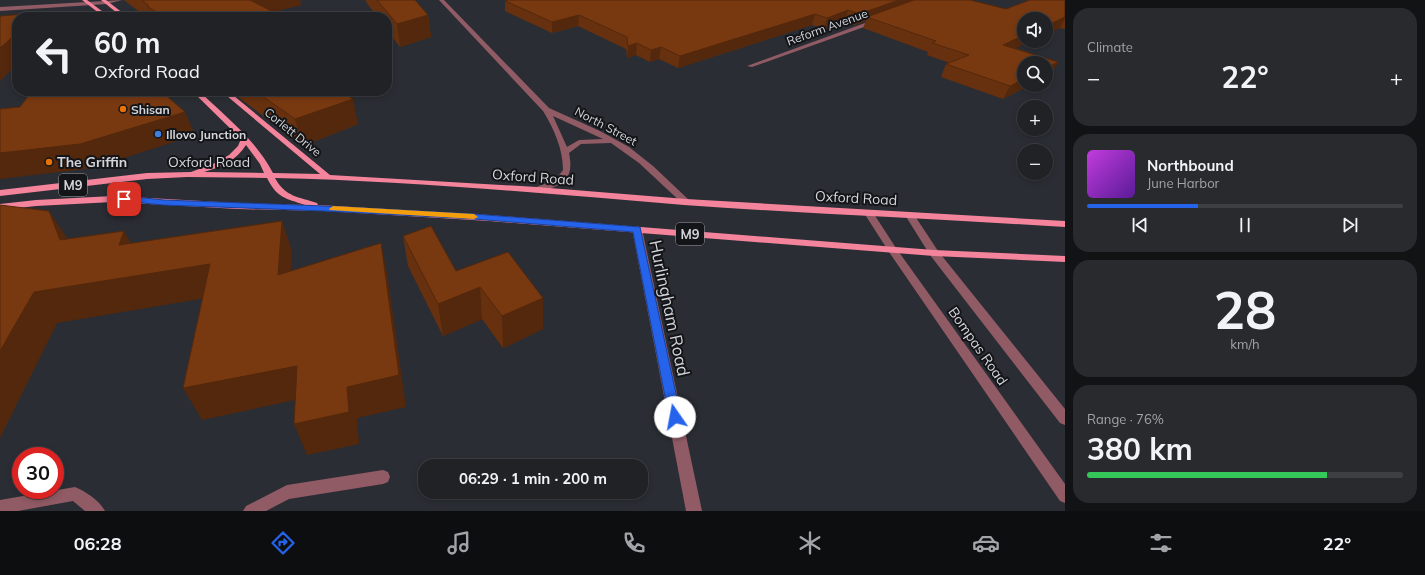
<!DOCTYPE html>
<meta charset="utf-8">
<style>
:root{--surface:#202226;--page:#282a2e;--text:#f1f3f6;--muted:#a2a4a7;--line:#3d3f43;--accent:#2563eb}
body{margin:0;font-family:Mulish,sans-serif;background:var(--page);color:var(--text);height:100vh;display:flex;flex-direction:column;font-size:15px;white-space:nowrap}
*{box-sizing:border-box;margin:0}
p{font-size:13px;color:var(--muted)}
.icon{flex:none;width:22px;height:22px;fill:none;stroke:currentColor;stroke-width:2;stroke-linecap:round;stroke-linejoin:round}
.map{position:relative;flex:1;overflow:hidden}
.details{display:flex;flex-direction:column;gap:8px;padding:8px;background:#121315;width:360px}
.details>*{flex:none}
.banner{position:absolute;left:12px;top:12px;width:380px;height:84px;border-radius:16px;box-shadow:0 2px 6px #0003,0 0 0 1px var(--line);background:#202226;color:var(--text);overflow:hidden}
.tools{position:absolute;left:1017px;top:12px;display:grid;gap:8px}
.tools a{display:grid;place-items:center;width:36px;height:36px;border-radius:50%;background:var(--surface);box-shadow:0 2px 6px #0003,0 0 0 1px var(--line);font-size:20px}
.speed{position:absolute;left:12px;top:447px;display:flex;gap:8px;font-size:20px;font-weight:700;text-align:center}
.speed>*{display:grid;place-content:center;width:52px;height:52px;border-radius:50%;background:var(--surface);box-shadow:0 2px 6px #0003,0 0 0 1px var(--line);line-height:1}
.speed .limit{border:6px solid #d22;background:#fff;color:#111}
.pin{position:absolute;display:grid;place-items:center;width:34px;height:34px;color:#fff;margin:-17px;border-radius:8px;box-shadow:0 2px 6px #0006}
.me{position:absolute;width:44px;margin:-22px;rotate:348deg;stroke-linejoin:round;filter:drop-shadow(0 0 3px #0008)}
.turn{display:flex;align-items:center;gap:14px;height:84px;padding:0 16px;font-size:18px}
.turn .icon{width:52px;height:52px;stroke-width:2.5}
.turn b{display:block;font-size:28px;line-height:34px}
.big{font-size:30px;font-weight:700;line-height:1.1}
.details .tile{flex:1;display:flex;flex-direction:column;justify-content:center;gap:6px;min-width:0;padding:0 14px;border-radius:16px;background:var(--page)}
.details .dial{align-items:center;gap:0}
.dial b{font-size:52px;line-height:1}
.song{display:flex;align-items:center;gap:12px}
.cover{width:48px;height:48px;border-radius:6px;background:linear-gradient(135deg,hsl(290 70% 55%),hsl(270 70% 35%))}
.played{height:4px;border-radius:2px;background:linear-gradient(90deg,var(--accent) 35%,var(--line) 35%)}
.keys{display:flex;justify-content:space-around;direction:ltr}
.heat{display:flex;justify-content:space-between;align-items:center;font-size:22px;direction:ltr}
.charge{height:6px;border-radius:3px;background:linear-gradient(90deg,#34c759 76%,var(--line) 0)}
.trip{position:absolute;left:418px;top:459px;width:230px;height:40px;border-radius:16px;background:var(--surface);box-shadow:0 2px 6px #0003,0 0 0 1px var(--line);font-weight:700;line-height:40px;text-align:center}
.dock{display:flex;height:64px;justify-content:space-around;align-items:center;background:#0d0e0f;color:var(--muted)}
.dock .icon{width:28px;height:28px}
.dock .on{color:var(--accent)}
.dock b{font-size:18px;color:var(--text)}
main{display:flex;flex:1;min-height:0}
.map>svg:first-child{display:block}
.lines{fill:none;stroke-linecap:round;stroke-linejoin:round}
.minor{fill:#915b65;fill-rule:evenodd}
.major{fill:#f4849c;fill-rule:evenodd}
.wall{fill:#67310f}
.shaded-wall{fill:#54280c}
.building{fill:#783911;stroke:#54280c}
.route{fill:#2563eb;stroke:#184099}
.slow{fill:#f59e0b}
.food-dot{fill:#e8710a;stroke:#141518;stroke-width:1.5}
.shop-dot{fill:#3f7fe0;stroke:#141518;stroke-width:1.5}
.labels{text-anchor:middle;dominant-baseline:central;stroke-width:4;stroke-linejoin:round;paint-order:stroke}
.far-street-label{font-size:12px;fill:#d3d5da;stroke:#141518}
.far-poi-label{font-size:12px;font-weight:bold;fill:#d3d5da;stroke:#141518;text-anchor:start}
.shield{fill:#141518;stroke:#9a9ba0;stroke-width:1}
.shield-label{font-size:13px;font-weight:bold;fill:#d3d5da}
.poi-label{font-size:14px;font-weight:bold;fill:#d3d5da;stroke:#141518;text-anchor:start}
.street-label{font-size:14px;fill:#d3d5da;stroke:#141518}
.near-street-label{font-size:17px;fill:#d3d5da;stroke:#141518}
</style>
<main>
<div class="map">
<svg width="1065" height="511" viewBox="0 0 1065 511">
<rect width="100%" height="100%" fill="#2a2d33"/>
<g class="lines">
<g class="minor">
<path d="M122 0 107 4 0 11V7Z"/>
<path d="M439 0H444L549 108 600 131 629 147 653 166 689 200 690 202 689 204H683L639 163 611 143 581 144 569 153C573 173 569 182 549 189 544 191 539 193 534 192L533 190 534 188 556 179 563 170C563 149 554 129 543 111ZM553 116 603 139 579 140 567 147Z"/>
<path d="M876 19 879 21 878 22 752 67 747 66Z"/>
<path d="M869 210 872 211 896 248 1065 484V503L1060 501 889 252 864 213Z"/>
<path d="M910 212 913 213 938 251 1065 409V425L1060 423 930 255 905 215Z"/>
<path d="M637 226 642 229 702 511H686L632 229Z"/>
<path d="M383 470 388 472 390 477 388 482 383 484 289 499 266 511H243L246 506 287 485Z"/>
<path d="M75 487C85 491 100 501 105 511H85L73 501 18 511H0V500Z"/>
</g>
<g class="major">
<path d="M82 0H87L110 17H104Z"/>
<path d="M101 0H106L128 17H122Z"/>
<path d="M192 91H199C225 116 256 140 273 173L320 174 221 91H228L330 175 537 187 686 199 1065 221V227C938 219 811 214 684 205 548 194 412 181 275 178 285 197 299 197 317 203L318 205 489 215 934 250 1065 256V262L934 256 489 221 324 211 238 209 113 202 36 206 0 210V204L36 200 113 196 238 203 305 205C285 198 277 198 267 178L187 177 147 179 0 196V190L147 173 191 172 215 163 229 155 238 146 241 139ZM246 145 260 164 264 173 204 172C221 167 236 161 246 145Z"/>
</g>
</g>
<g class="wall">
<path d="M124 0H300L301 5 272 12 283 17H146Z"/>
<path d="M365 0H415L428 15 431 37 400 47 387 30V17H377Z"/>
<path d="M505 0H970L1006 9 1030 0H1065V29L1060 28 1046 34V19H1024V41H1031L1015 48 1058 62 1051 74 1046 77V63H1024V85H1030L1003 99 941 77 946 64 950 63 927 55 928 52 863 28 866 21 855 25 845 21 824 29 812 25 678 68 659 59 650 62 636 55 627 58 626 49 578 26 552 33 505 11Z"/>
<path d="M235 91H340L358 124 303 146 237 96Z"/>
<path d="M403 236 456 271 543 298V329L503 348 482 319 443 336 408 266Z"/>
</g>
<g class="shaded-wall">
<path d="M245 0H300L301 5 250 17Z"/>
<path d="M899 0H924L867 17 866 21 855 25 859 14Z"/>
<path d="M848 10 845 21 824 29 827 18Z"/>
<path d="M38 13 40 17H34Z"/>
<path d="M815 14 812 25 678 68 680 56Z"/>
<path d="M428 15 431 37 400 47 397 24Z"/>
<path d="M579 15 578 26 552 33V22Z"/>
<path d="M1065 17V18L1060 28 1046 34V26Z"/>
<path d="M17 33V64L0 81V48Z"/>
<path d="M1024 35V41H1031L997 57 1003 45Z"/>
<path d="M637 43 636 55 627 58 628 46Z"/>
<path d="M661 47 659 59 650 62 651 50Z"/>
<path d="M1058 62 1051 74 1046 77V68Z"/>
<path d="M1024 79V85H1030L1003 99 1010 86Z"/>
<path d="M353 99 358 124 303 146 295 119Z"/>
<path d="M185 112 195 135 93 168 0 179V153Z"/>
<path d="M49 211 69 241 60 240Z"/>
<path d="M282 221 292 251 289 306 278 275Z"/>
<path d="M124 231 141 261 119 245Z"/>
<path d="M381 243 387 273 406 407 357 418 359 444 307 455 294 424 347 387Z"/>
<path d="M210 264 224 295 57 323 0 438V351L34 292Z"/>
<path d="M480 287 482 319 443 336 438 304Z"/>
<path d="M543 298V329L503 348 502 316Z"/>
<path d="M297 366 309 397 202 420 183 388Z"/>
</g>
<g class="building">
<path d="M142 0H250L283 17H164L147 6H149Z"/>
<path d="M377 0H415L428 15 397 24Z"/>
<path d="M508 0H899L859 14 848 10 827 18 815 14 680 56 661 47 651 50 637 43 628 46 627 37 579 15 552 22 505 1Z"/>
<path d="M914 0H970L1006 9 1030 0H1065V17L1046 26V19H1024V35L1003 45 1058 62 1046 68V63H1024V79L1010 86 946 64 969 55 932 43 936 41 867 17Z"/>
<path d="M38 13 34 17H17V33L0 48V17L1 16Z"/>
<path d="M32 91H161L185 112 80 144 0 153V109L20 107Z"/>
<path d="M255 91H340L353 99 295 119Z"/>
<path d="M0 205 49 211 60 240 124 231 119 245 282 221 278 275 381 243 399 375 347 387 349 412 294 424 297 366 183 388 210 264 34 292 0 351Z"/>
<path d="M431 226 456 271 508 252 543 298 502 316 480 287 438 304 403 236Z"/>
</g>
<path class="route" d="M124 196 164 200 324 206 474 214 640 227 681 417 679 421 675 422 671 421 669 417 633 232 474 219 324 211 164 205 121 201 119 199Z"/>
<path class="slow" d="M333 206 474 214 478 217 474 219 330 210 329 209Z"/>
<g class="food-dot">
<circle cx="123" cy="109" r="4"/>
<circle cx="49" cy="162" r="4"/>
</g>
<circle class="shop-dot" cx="158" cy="134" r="4"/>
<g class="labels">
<g class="far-street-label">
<text transform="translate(827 27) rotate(-20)">Reform Avenue</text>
<text transform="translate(606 126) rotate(28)">North Street</text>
<text transform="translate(293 132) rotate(39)">Corlett Drive</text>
</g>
<g class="far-poi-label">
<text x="131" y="109">Shisan</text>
<text x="166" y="134">Illovo Junction</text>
</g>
<g class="shield">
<rect x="59" y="174" width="28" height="22" rx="3"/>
<rect x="676" y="223" width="28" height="22" rx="3"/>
</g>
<g class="shield-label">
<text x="73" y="185">M9</text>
<text x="690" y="234">M9</text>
</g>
<g class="poi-label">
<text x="57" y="162">The Griffin</text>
</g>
<g class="street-label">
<text x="209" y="162">Oxford Road</text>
<text transform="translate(533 177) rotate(4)">Oxford Road</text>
<text transform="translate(856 198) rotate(3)">Oxford Road</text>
<text transform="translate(978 346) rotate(55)">Bompas Road</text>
</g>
<g class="near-street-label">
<text transform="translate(670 308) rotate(78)">Hurlingham Road</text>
</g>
</g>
</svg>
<div class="tools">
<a><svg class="icon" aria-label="sound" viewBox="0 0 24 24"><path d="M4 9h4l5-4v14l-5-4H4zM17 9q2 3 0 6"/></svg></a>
<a><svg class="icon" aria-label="search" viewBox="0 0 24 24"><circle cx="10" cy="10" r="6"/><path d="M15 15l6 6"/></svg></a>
<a>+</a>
<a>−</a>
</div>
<div class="speed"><div class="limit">30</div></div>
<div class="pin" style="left:124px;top:199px;background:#d93025"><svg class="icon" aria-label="arrive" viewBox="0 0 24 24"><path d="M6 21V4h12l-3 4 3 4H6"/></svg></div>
<svg class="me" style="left:675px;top:417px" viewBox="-20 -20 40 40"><circle r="19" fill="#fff"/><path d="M0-13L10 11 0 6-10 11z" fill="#2563eb"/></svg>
<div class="trip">06:29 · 1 min · 200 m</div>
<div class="banner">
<div class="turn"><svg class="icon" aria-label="left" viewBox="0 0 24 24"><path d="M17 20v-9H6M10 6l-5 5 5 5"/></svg><div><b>60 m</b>Oxford Road</div></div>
</div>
</div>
<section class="details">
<div class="tile"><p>Climate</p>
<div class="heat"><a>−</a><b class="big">22°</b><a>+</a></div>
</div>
<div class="tile">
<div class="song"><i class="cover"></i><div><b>Northbound</b><p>June Harbor</p></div></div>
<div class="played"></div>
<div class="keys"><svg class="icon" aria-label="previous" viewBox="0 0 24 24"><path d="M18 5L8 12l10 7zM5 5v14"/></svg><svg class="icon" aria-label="pause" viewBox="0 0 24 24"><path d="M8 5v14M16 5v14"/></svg><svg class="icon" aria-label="next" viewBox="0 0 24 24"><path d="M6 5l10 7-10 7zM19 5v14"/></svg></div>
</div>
<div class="tile dial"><b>28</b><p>km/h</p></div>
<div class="tile"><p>Range · 76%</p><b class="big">380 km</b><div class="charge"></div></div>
</section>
</main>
<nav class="dock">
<b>06:28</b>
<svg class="icon on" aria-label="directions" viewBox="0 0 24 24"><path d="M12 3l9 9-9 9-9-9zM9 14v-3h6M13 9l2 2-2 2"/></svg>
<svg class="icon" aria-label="music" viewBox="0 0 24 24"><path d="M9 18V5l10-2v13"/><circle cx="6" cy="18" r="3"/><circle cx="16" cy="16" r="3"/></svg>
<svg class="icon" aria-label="phone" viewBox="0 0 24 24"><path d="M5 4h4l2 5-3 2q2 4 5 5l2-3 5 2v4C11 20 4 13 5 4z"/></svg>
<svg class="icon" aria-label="climate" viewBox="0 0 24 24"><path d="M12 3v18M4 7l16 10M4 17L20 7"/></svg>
<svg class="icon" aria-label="car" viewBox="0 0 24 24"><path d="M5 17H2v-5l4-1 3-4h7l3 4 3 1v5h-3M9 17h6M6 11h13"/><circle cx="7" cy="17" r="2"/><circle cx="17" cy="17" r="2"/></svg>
<svg class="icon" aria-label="filters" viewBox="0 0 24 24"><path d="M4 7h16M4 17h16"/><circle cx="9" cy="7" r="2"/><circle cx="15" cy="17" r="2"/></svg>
<b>22°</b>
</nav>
